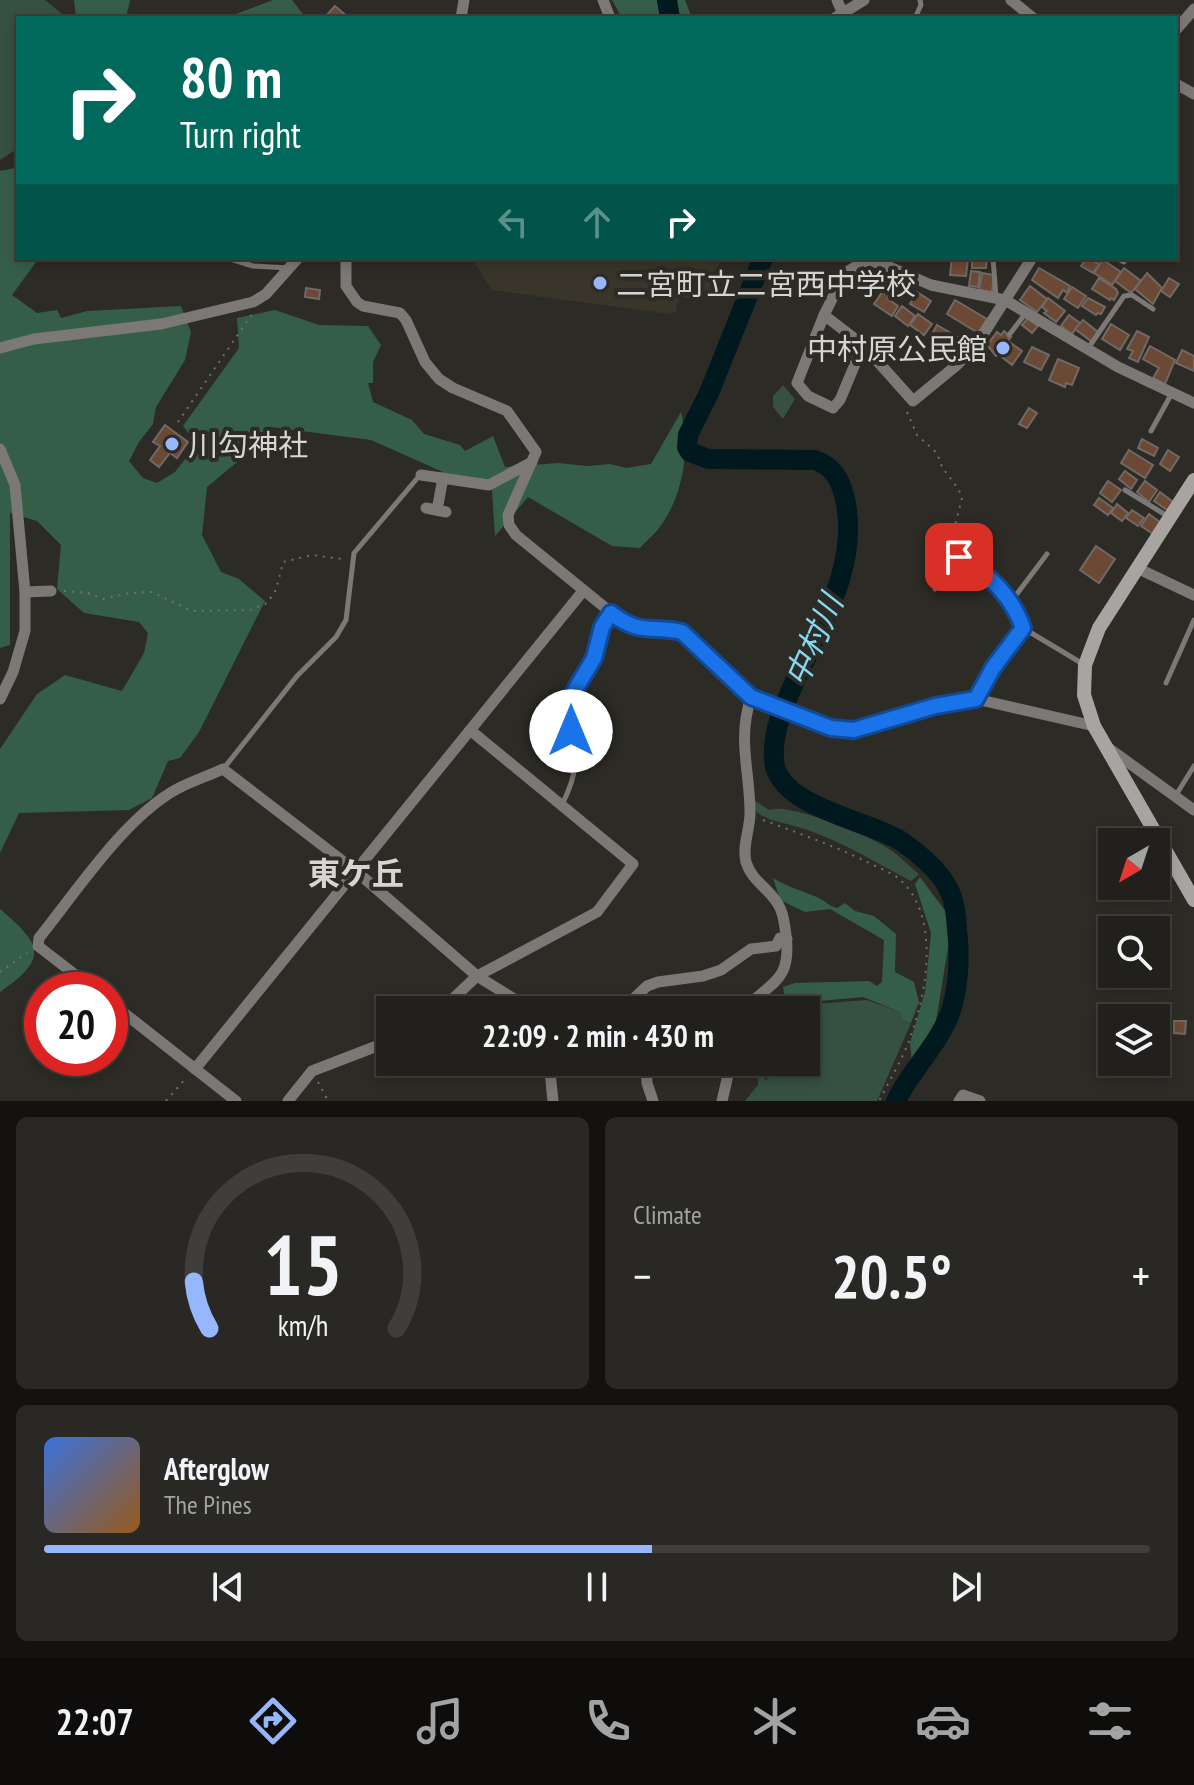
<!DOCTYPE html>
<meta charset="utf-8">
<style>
:root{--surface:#22201c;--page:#2a2825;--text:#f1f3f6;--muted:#a2a3a3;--line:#3f3e3b;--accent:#96b6fd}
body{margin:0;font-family:"PT Sans Narrow","Noto Sans JP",sans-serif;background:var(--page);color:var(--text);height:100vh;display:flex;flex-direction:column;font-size:30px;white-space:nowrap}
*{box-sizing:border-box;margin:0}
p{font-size:26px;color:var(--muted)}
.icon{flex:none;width:44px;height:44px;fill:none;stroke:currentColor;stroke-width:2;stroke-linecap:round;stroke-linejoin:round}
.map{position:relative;height:1101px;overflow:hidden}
.drawer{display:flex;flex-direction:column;gap:16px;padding:16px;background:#13120f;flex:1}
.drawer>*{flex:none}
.banner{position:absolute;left:16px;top:16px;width:1162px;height:244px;border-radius:0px;box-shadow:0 4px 12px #0003,0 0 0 2px var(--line);background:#00695c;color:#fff;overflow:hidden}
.needle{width:52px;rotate:219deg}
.fabs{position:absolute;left:1098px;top:828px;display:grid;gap:16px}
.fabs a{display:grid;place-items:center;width:72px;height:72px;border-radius:0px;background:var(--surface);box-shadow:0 4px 12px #0003,0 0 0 2px var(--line);font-size:40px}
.speed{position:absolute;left:24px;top:972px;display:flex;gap:16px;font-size:40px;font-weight:700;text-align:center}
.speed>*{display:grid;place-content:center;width:104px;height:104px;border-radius:50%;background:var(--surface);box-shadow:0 4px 12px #0003,0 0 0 2px var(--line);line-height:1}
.speed .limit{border:12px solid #d22;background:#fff;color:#111}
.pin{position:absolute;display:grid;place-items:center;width:68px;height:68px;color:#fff;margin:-34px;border-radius:16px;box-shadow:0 4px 12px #0006}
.me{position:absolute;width:88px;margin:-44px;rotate:0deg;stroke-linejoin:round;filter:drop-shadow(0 0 6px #0008)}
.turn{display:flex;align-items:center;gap:28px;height:168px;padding:0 32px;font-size:36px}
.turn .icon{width:104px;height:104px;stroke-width:2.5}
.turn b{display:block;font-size:56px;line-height:68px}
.lanes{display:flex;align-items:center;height:76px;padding:0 32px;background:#0003;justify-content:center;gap:40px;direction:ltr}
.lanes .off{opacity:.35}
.big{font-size:60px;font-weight:700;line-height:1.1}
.drawer .tile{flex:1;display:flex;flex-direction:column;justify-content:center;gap:12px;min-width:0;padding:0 28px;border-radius:12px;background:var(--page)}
.drawer .dial{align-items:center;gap:0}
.dial svg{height:208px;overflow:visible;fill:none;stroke:var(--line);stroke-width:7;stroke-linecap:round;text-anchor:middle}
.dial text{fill:var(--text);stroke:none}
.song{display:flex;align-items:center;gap:24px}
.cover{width:96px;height:96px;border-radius:12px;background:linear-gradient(135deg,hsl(220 70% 55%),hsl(30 70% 35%))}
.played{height:8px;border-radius:4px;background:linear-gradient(90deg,var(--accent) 55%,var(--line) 55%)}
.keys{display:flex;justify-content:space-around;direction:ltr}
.heat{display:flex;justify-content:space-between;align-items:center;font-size:44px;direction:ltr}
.drawer .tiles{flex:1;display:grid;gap:16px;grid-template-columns:1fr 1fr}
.tile:last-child{grid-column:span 2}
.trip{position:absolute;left:376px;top:996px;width:444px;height:80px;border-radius:0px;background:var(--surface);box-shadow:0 4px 12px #0003,0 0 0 2px var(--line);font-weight:700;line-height:80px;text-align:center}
.menu{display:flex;height:128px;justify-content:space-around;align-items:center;background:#0e0d0b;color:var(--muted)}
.menu .icon{width:56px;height:56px}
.menu .on{color:var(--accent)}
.menu b{font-size:36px;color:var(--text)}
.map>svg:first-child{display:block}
.built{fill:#39352a}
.green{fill:#365042}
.forest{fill:#355e49}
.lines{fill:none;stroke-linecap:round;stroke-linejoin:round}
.river{stroke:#00191f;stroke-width:20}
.building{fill:#6c4934;stroke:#706965;stroke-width:2}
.path{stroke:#72706b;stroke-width:2;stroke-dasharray:2 6;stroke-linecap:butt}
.lane{stroke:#7b7876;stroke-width:5}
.street{stroke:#7b7876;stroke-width:11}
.secondary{stroke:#a8a4a1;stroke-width:14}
.route-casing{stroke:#114b97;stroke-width:20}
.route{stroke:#1a73e8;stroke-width:14}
.poi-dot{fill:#96b6fd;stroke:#2d2b25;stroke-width:3}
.labels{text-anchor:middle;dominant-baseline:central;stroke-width:8;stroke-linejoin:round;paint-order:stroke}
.poi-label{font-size:30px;fill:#d7d5d2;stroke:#2d2b25;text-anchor:start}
.water-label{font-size:32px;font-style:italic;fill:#84d8ef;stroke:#2d2b25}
.neighbourhood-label{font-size:32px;font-weight:bold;fill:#d7d5d2;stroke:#2d2b25}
</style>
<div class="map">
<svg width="1194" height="1101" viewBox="0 0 1194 1101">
<rect width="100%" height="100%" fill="#2d2b25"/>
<path class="built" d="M471 258H721L707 299 679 297 676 312 670 314 492 290Z"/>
<g class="green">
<path d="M0 0H45L67 18H18V148L0 160Z"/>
<path d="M783 385 795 399 783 419 773 407V396Z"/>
<path d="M754 800 769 810C788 802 871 836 889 849 900 856 909 866 919 874L911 881C877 863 834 837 798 827 782 822 764 821 753 808Z"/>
<path d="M867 1000 900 1012 902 1020 911 1023 877 1101H745L758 1085V1071L734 1074 733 1062H770L763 1070 765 1080 772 1077 766 1078 764 1070 772 1062H806V1010H786L787 1006Z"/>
</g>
<g class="forest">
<path d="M74 0H130L126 18H76Z"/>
<path d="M273 0H292L306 18H225Z"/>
<path d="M612 0H685L692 18H622Z"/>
<path d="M18 165V258H39L12 295 37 313 57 310 61 318 87 311 181 306 191 332 185 360 156 407 153 424 139 442 129 461 143 478 157 483 175 472 197 444 183 426 239 348 237 318 275 310 319 325 368 326 381 345 373 362V383H368L373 402 412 420 424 434 460 445 465 451 493 436 505 467 558 463 587 466 610 464 626 468 651 464 681 412C690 448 684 492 662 524 656 533 647 540 640 548L612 546 528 497 495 536 492 490 452 476 371 440 271 427 247 454 207 487 202 535 221 572 239 579 265 601 199 732 180 758 168 761 152 798 129 810 19 813 0 853V749L37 694 65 675 122 691 144 653 148 633 139 622 84 613 57 589 61 545 37 521 10 513V645L0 648V171L15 168Z"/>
<path d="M920 877 946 912 949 942 935 1027 925 1047 912 1064 910 1043 925 992 931 933 915 884Z"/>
<path d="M773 878C788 887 803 891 819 898 825 901 829 906 837 908L845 903 855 911 874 916 896 934 895 972 914 982 919 1002 911 1023 902 1020 900 1012 863 997 786 1004 783 987 795 983 869 981 877 986 882 982 884 940 830 909 805 912 780 900Z"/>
<path d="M0 909C42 945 49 958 0 992Z"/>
</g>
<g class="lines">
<g class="river">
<path d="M667 0 670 18"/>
<path d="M763 258 709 393 688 435 687 447 690 452 708 459 815 460C833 467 839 477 844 495 861 560 823 622 796 679 784 705 772 731 774 760 777 807 868 820 901 841 917 852 940 871 948 888 955 901 956 915 957 929 960 955 959 982 952 1007 942 1042 911 1069 896 1101"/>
</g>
</g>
<g class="building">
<path d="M335 6 349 18H324Z"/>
<path d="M952 258 968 259 966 276 950 275Z"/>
<path d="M972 258H987L986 268H972Z"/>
<path d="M1087 258 1099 264 1093 273 1081 266Z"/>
<path d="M1103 260 1121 272 1112 285 1094 273Z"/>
<path d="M1039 268 1070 286 1067 293 1063 290 1058 298 1032 280Z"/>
<path d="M1124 268 1141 281 1131 293 1115 281Z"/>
<path d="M860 271 880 284 870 298 851 284Z"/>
<path d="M971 271 980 272 978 287 969 286Z"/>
<path d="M982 273 994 275 992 292 979 290Z"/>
<path d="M1147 273 1162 288 1153 304 1135 289Z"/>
<path d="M890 277 905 288 898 298 883 287Z"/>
<path d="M1099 278 1116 289 1118 293 1114 300 1111 298 1110 300 1092 289Z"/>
<path d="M1169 278 1179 284 1170 297 1161 291Z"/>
<path d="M1030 286 1047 299 1037 312 1020 300Z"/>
<path d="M1072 287 1086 296 1078 308 1064 299Z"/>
<path d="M306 288 320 290 319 299 305 297Z"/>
<path d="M883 291 890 296 888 299 898 306 892 316 874 304Z"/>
<path d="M917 292 931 301 924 312 910 304Z"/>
<path d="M1048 298 1065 311 1056 322 1044 313 1047 311 1042 307Z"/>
<path d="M1088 298 1105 307 1101 314 1098 313 1096 315 1082 306Z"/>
<path d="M955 300 987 319 978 333 947 314Z"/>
<path d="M902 306 915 316 908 326 895 316Z"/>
<path d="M918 314 932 324 924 335 910 325Z"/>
<path d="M1069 315 1080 323 1072 334 1061 326Z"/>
<path d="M1028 318 1038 326 1032 333 1022 325Z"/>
<path d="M1083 320 1098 332 1091 341 1075 329Z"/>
<path d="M1111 324 1129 335 1120 350 1102 339Z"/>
<path d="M937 325 968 343 961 356 930 338Z"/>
<path d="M1004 331 1011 337 1008 341 1022 351 1012 365 998 354 996 356 987 345 997 332 1001 335Z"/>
<path d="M1137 331 1149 337 1138 362 1129 358 1133 351 1127 349Z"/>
<path d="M1150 346 1175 360 1165 384 1153 378 1159 368 1143 359Z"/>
<path d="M1032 347 1049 355 1041 370 1024 362Z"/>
<path d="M1182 350 1194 356V371L1176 363Z"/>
<path d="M1058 359 1079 368 1072 385 1066 383 1065 387 1049 380Z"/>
<path d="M1029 408 1037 413 1027 428 1019 424Z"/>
<path d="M165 425 188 442 177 458 170 453 159 467 150 460 160 446 153 442Z"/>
<path d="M1142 439 1158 448 1154 456 1138 448Z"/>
<path d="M1129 450 1153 465 1145 478 1121 463Z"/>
<path d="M1168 450 1179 457 1170 471 1160 464Z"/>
<path d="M1125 471 1137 480 1131 489 1119 479Z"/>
<path d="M1108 481 1121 490 1112 502 1100 493Z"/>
<path d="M1145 481 1157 490 1149 502 1137 492Z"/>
<path d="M1160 492 1173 502 1167 510 1154 501Z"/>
<path d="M1099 498 1113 508 1108 515 1094 505Z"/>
<path d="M1117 504 1128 513 1122 521 1111 513Z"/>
<path d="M1132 510 1144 518 1138 526 1126 518Z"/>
<path d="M1149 514 1161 523 1153 534 1141 526Z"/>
<path d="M1096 546 1115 559 1099 583 1080 570Z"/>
<rect x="1156" y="1020" width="13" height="10"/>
<path d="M1174 1021H1186L1185 1034 1174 1033Z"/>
</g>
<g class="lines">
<g class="path">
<path d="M907 412 917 435 937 453 942 467 959 490 962 498 952 537 956 549"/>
<path d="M178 422 252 314"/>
<path d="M64 591 88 593 103 599 129 593 152 592 192 611 250 610 267 603 276 590 283 562 312 555 343 559"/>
<path d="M763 820C798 833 832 845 865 861 876 867 889 871 898 878 943 915 926 999 907 1046 899 1065 888 1083 879 1101"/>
<path d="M0 972 27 953"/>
<path d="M318 1082 328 1101"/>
<path d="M166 1101 186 1078"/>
</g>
<g class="lane">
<path d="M915 18 921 5 920 0"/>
<path d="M227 258 253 266 289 268"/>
<path d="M993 258 996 297"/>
<path d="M1116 258 1124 262"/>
<path d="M1009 335 1026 313"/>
<path d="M1089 347 1124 296 1132 295 1153 309"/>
<path d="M1151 431 1172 393"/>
<path d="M1125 490 1169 517"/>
<path d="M935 589 959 557 984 571 1018 612 1023 628 1083 664"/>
<path d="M1010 603 1047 554"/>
<path d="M1166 683 1194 620"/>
<path d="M976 698 993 668 1023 628"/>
<path d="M224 768 297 676 336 637 346 620 354 553 420 475"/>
<path d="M1176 795 1194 766"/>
<path d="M562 805C586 755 571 753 566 705L594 658 602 627 610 614"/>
</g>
<g class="street">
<path d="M603 0 610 18"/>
<path d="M837 0 843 14"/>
<path d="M1011 0 1033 18"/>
<path d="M461 18 464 0"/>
<path d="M835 18 864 0"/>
<path d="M1176 30 1194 9"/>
<path d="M1176 84 1194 94"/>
<path d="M346 258V286L357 302 363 306 400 313 406 320 425 362 439 379 453 388 507 411 536 452 508 515 509 525 516 535 619 619 647 630 682 632 751 697 831 728 854 730 935 706 976 699 1094 726"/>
<path d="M824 315 863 345 913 401 957 365 977 344 1032 258"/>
<path d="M863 345 840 400 833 408 808 396 797 383 824 315 845 273 867 260 885 265 931 285 1005 300 1118 367 1194 403"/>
<path d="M0 348 34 339 161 324 253 302 266 294 298 258"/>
<path d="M0 449 15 485 25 592V631L13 672 0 699"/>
<path d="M421 475 489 485 532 462"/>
<path d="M426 508 446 512"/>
<path d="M437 510 443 478"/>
<path d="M1137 568 1194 595"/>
<path d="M25 592 51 591"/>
<path d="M1107 747 1194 810"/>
<path d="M95 990 38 946 39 938C76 892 125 817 177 789 192 781 208 776 223 769L357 872 477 976 532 1010"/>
<path d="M110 1002 236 1101"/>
<path d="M441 1010 477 976 597 912 633 864 470 730"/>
<path d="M550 1010 557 1008 577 1010"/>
<path d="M622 1010 647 986 658 982 703 976 721 970 751 949 776 946 780 938 787 939"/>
<path d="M744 1010C770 981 792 983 786 935 784 920 783 908 772 896 762 884 751 878 746 862 742 845 750 830 750 813 750 770 737 741 751 697"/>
<path d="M549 1062 553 1101"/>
<path d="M646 1062 647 1083 653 1101"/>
<path d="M195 1069 583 591"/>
<path d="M288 1101 312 1071 390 1041"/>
<path d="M722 1101 731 1062"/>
<path d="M959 1101 963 1095 980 1101"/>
</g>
<path class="secondary" d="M1194 480 1099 628 1085 665 1084 695 1094 726 1194 900"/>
</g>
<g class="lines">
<defs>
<path id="route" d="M571 731 566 705 594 658 602 627 611 613C641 636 651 625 682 632L751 697 831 728 854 730 935 706 976 699 993 668 1023 628C1012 596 988 573 959 557"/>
</defs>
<use href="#route" class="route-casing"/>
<use href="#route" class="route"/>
</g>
<g class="poi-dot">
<circle cx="600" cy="283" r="8"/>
<circle cx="1003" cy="348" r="8"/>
<circle cx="172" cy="444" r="8"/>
</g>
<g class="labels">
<g class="poi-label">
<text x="616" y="283">二宮町立二宮西中学校</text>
<text x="987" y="348" text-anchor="end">中村原公民館</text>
<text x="188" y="444">川勾神社</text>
</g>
<g class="water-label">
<text transform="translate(813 640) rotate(-66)">中村川</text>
</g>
<g class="neighbourhood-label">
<text x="356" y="873">東ケ丘</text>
</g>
</g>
</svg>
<div class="fabs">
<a><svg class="needle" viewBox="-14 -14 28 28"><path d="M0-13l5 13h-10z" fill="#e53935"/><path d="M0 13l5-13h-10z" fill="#a2a3a3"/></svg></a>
<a><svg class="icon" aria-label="search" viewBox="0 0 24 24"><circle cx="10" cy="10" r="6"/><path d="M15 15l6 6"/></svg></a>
<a><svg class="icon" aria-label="layers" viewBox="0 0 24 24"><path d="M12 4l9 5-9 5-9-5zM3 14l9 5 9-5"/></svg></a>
</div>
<div class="speed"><div class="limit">20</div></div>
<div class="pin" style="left:959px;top:557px;background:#d93025"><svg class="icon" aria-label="arrive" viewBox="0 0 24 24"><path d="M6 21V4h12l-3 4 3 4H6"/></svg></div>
<svg class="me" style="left:571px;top:731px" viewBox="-20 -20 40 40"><circle r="19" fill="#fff"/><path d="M0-13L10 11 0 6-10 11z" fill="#1a73e8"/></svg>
<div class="trip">22:09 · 2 min · 430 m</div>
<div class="banner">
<div class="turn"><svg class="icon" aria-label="right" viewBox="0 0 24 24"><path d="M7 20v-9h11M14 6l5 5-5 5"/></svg><div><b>80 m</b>Turn right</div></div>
<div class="lanes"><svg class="icon off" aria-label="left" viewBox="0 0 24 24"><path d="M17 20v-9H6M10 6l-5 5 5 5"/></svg><svg class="icon off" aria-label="ahead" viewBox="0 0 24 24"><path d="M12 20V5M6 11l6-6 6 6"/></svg><svg class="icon" aria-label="right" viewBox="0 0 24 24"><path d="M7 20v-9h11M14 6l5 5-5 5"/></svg></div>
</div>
</div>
<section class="drawer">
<div class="tiles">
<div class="tile dial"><svg viewBox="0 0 100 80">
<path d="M14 69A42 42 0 1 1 86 69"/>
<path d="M14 69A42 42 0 0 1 8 51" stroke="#96b6fd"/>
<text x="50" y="56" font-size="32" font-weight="700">15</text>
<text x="50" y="72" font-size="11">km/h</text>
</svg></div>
<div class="tile"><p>Climate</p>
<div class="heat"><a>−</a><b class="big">20.5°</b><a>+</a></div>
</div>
<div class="tile">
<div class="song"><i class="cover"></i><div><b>Afterglow</b><p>The Pines</p></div></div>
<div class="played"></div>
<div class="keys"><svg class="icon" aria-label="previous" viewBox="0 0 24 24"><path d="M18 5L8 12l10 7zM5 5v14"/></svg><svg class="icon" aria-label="pause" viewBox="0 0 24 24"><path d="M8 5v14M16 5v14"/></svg><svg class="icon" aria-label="next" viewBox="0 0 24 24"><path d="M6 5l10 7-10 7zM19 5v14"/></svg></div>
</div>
</div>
</section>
<nav class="menu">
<b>22:07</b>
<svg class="icon on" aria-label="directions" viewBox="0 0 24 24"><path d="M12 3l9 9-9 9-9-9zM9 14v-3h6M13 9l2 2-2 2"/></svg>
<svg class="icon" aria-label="music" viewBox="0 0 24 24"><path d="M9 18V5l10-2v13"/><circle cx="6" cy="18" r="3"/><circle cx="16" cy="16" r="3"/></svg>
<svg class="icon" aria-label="phone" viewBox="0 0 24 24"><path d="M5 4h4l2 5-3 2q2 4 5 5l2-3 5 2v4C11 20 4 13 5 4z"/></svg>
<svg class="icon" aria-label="climate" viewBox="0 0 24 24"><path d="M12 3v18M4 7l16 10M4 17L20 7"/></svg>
<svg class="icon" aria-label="car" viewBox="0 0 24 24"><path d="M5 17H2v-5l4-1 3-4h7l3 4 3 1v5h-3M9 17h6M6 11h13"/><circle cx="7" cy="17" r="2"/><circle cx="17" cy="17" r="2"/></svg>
<svg class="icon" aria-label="filters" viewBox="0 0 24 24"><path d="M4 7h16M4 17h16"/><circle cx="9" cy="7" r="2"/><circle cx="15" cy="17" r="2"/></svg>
</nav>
